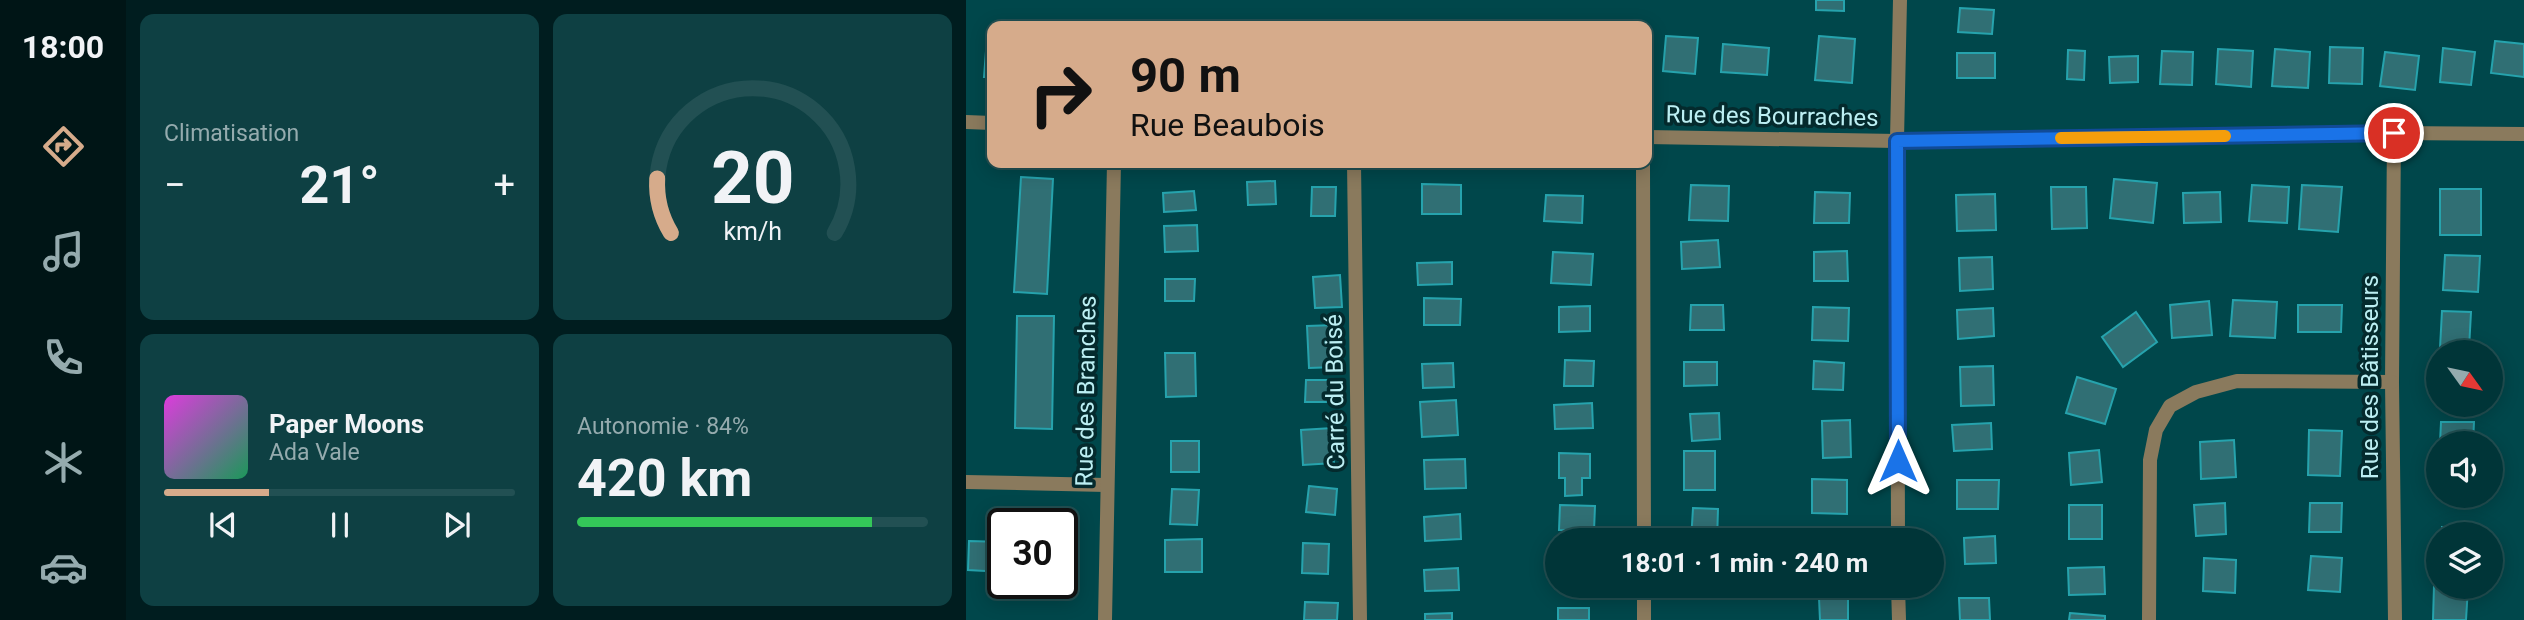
<!DOCTYPE html>
<html lang="fr">
<meta charset="utf-8">
<style>
:root{--surface:#003538;--page:#0e4043;--text:#f1f3f6;--muted:#95abae;--line:#225053;--accent:#d6ab8b}
body{margin:0;font-family:Roboto,sans-serif;background:var(--page);color:var(--text);height:100vh;display:flex;flex-direction:column;font-size:26px;white-space:nowrap}
*{box-sizing:border-box;margin:0}
p{font-size:23px;color:var(--muted)}
.icon{flex:none;width:38px;height:38px;fill:none;stroke:currentColor;stroke-width:2;stroke-linecap:round;stroke-linejoin:round}
.map{position:relative;flex:1;overflow:hidden}
.panel{display:flex;flex-direction:column;gap:14px;padding:14px;background:#001d1f;width:840px}
.panel>*{flex:none}
.top-card{position:absolute;left:21px;top:21px;width:665px;height:147px;border-radius:14px;box-shadow:0 4px 18px #0003,0 0 0 2px var(--line);background:#d6ab8b;color:#111;overflow:hidden}
.needle{width:46px;rotate:123deg}
.fabs{position:absolute;left:1460px;top:340px;display:grid;gap:14px}
.fabs a{display:grid;place-items:center;width:77px;height:77px;border-radius:50%;background:var(--surface);box-shadow:0 4px 18px #0003,0 0 0 2px var(--line);font-size:35px}
.speed{position:absolute;left:21px;top:508px;display:flex;gap:14px;font-size:35px;font-weight:700;text-align:center}
.speed>*{display:grid;place-content:center;width:91px;height:91px;border-radius:50%;background:var(--surface);box-shadow:0 4px 18px #0003,0 0 0 2px var(--line);line-height:1}
.speed .limit{border:4px solid #111;border-radius:10px;background:#fff;color:#111}
.pin{position:absolute;display:grid;place-items:center;width:60px;height:60px;color:#fff;margin:-30px;border:4px solid #fff;border-radius:50%;box-shadow:0 2px 7px #0007}
.me{position:absolute;width:77px;margin:-38px;rotate:0deg;stroke-linejoin:round;filter:drop-shadow(0 0 5px #0008)}
.turn{display:flex;align-items:center;gap:24px;height:147px;padding:0 28px;font-size:32px}
.turn .icon{width:91px;height:91px;stroke-width:2.5}
.turn b{display:block;font-size:49px;line-height:60px}
.big{font-size:52px;font-weight:700;line-height:1.1}
.panel .card{flex:1;display:flex;flex-direction:column;justify-content:center;gap:10px;min-width:0;padding:0 24px;border-radius:14px;background:var(--page)}
.panel .dial{align-items:center;gap:0}
.dial svg{height:182px;overflow:visible;fill:none;stroke:var(--line);stroke-width:7;stroke-linecap:round;text-anchor:middle}
.dial text{fill:var(--text);stroke:none}
.song{display:flex;align-items:center;gap:21px}
.cover{width:84px;height:84px;border-radius:10px;background:linear-gradient(135deg,hsl(300 70% 55%),hsl(150 70% 35%))}
.played{height:7px;border-radius:4px;background:linear-gradient(90deg,var(--accent) 30%,var(--line) 30%)}
.keys{display:flex;justify-content:space-around;direction:ltr}
.heat{display:flex;justify-content:space-between;align-items:center;font-size:38px;direction:ltr}
.charge{height:10px;border-radius:5px;background:linear-gradient(90deg,#34c759 84%,var(--line) 0)}
.panel .tiles{flex:1;display:grid;gap:14px;grid-template-columns:repeat(2,1fr)}
.trip{position:absolute;left:579px;top:528px;width:399px;height:70px;border-radius:35px;background:var(--surface);box-shadow:0 4px 18px #0003,0 0 0 2px var(--line);font-weight:700;line-height:70px;text-align:center}
main{display:flex;flex:1;min-height:0}
.tabs{display:flex;flex-direction:column;width:126px;justify-content:space-around;align-items:center;background:#001516;color:var(--muted)}
.tabs .icon{width:49px;height:49px}
.tabs .selected{color:var(--accent)}
.tabs b{font-size:32px;color:var(--text)}
.map>svg:first-child{display:block}
.building{fill:#306f74;stroke:#26a3ad;stroke-width:2}
.lines{fill:none;stroke-linecap:round;stroke-linejoin:round}
.street{stroke:#8a7a5d;stroke-width:14}
.route-casing{stroke:#114b97;stroke-width:18}
.route{stroke:#1a73e8;stroke-width:12}
.slow{stroke:#f59e0b;stroke-width:12}
.labels{text-anchor:middle;dominant-baseline:central;stroke-width:7;stroke-linejoin:round;paint-order:stroke}
.street-label{font-size:24px;fill:#bceff3;stroke:#042a2d}
</style>
<main>
<nav class="tabs">
<b>18:00</b>
<svg class="icon selected" aria-label="directions" viewBox="0 0 24 24"><path d="M12 3l9 9-9 9-9-9zM9 14v-3h6M13 9l2 2-2 2"/></svg>
<svg class="icon" aria-label="music" viewBox="0 0 24 24"><path d="M9 18V5l10-2v13"/><circle cx="6" cy="18" r="3"/><circle cx="16" cy="16" r="3"/></svg>
<svg class="icon" aria-label="phone" viewBox="0 0 24 24"><path d="M5 4h4l2 5-3 2q2 4 5 5l2-3 5 2v4C11 20 4 13 5 4z"/></svg>
<svg class="icon" aria-label="climate" viewBox="0 0 24 24"><path d="M12 3v18M4 7l16 10M4 17L20 7"/></svg>
<svg class="icon" aria-label="car" viewBox="0 0 24 24"><path d="M5 17H2v-5l4-1 3-4h7l3 4 3 1v5h-3M9 17h6M6 11h13"/><circle cx="7" cy="17" r="2"/><circle cx="17" cy="17" r="2"/></svg>
</nav>
<section class="panel">
<div class="tiles">
<div class="card"><p>Climatisation</p>
<div class="heat"><a>−</a><b class="big">21°</b><a>+</a></div>
</div>
<div class="card dial"><svg viewBox="0 0 100 80">
<path d="M14 69A42 42 0 1 1 86 69"/>
<path d="M14 69A42 42 0 0 1 8 45" stroke="#d6ab8b"/>
<text x="50" y="56" font-size="32" font-weight="700">20</text>
<text x="50" y="72" font-size="11">km/h</text>
</svg></div>
<div class="card">
<div class="song"><i class="cover"></i><div><b>Paper Moons</b><p>Ada Vale</p></div></div>
<div class="played"></div>
<div class="keys"><svg class="icon" aria-label="previous" viewBox="0 0 24 24"><path d="M18 5L8 12l10 7zM5 5v14"/></svg><svg class="icon" aria-label="pause" viewBox="0 0 24 24"><path d="M8 5v14M16 5v14"/></svg><svg class="icon" aria-label="next" viewBox="0 0 24 24"><path d="M6 5l10 7-10 7zM19 5v14"/></svg></div>
</div>
<div class="card"><p>Autonomie · 84%</p><b class="big">420 km</b><div class="charge"></div></div>
</div>
</section>
<div class="map">
<svg width="1558" height="620" viewBox="0 0 1558 620">
<rect width="100%" height="100%" fill="#00474b"/>
<g class="building">
<path d="M850 0H878V11L850 10Z"/>
<path d="M994 8 1028 10 1026 34 992 32Z"/>
<path d="M700 36 732 38 729 74 697 71Z"/>
<path d="M853 36 889 39 886 83 849 80Z"/>
<path d="M21 38H26V77H18Z"/>
<path d="M1529 41 1558 44V77L1525 73Z"/>
<path d="M757 44 803 48 801 75 755 72Z"/>
<path d="M1364 47 1397 48 1396 84 1363 83Z"/>
<path d="M1477 48 1509 52 1505 85 1474 82Z"/>
<path d="M1252 49 1287 51 1285 87 1250 84Z"/>
<path d="M1309 49 1344 52 1342 88 1306 86Z"/>
<path d="M1102 50 1119 51 1118 80 1101 79Z"/>
<path d="M1196 51 1227 52 1226 85 1194 84Z"/>
<path d="M1419 52 1453 56 1449 90 1414 86Z"/>
<rect x="991" y="53" width="38" height="25"/>
<path d="M1172 56V82L1144 83 1143 57Z"/>
<path d="M55 177 87 179 81 294 48 292Z"/>
<path d="M1148 179 1191 183 1187 223 1144 218Z"/>
<path d="M309 181 310 204 282 205 281 182Z"/>
<path d="M456 184 495 185V214H456Z"/>
<path d="M725 185 763 186 762 221 723 220Z"/>
<path d="M1286 185 1323 187 1321 223 1283 221Z"/>
<path d="M1336 185 1376 187 1372 232 1333 229Z"/>
<path d="M346 187H370L369 216H345Z"/>
<path d="M1085 187H1120L1121 228 1086 229Z"/>
<rect x="1474" y="189" width="41" height="46"/>
<path d="M228 191 230 210 198 212 197 193Z"/>
<path d="M849 192 884 193 883 223H848Z"/>
<path d="M1254 192 1255 222 1218 223 1217 193Z"/>
<path d="M1029 194 1030 230 991 231 990 195Z"/>
<path d="M580 195 617 196 616 223 578 221Z"/>
<path d="M231 225 232 251 199 252 198 226Z"/>
<path d="M752 240 754 267 716 269 715 242Z"/>
<path d="M881 251 882 281H848V252Z"/>
<path d="M587 252 627 254 625 285 585 283Z"/>
<path d="M1479 255 1514 256 1512 292 1477 290Z"/>
<path d="M1026 257 1027 289 994 291 993 258Z"/>
<path d="M486 262V284L452 285 451 263Z"/>
<path d="M374 275 376 307 349 308 347 277Z"/>
<path d="M199 279H229L228 301H199Z"/>
<path d="M458 298 495 299 494 325H458Z"/>
<path d="M1267 300 1311 302 1309 338 1264 336Z"/>
<path d="M1243 301 1246 335 1206 338 1204 305Z"/>
<path d="M725 305H757L758 330H724Z"/>
<path d="M1332 305H1376L1375 332H1332Z"/>
<path d="M624 306V331L593 332V307Z"/>
<path d="M847 307 883 308 882 341 846 340Z"/>
<path d="M1027 308 1028 336 992 339 991 310Z"/>
<path d="M1476 311 1505 312 1503 349 1474 348Z"/>
<path d="M1170 312 1191 342 1157 367 1136 337Z"/>
<path d="M51 316H88L86 429 49 428Z"/>
<path d="M369 325 370 367 343 368 341 326Z"/>
<path d="M199 353H229L230 396 200 397Z"/>
<path d="M599 360 628 361 627 386H598Z"/>
<path d="M848 361 878 363 877 390 847 389Z"/>
<path d="M718 362H751V385L718 386Z"/>
<path d="M487 363 488 387 457 388 456 364Z"/>
<path d="M1027 366 1028 405 995 406 994 367Z"/>
<path d="M1111 377 1150 389 1139 424 1100 413Z"/>
<path d="M340 380H366V402H339Z"/>
<path d="M490 400 492 435 456 437 454 402Z"/>
<path d="M626 403 627 428 589 429 588 405Z"/>
<path d="M753 413 754 439 726 441 724 414Z"/>
<path d="M884 420 885 457 857 458 856 421Z"/>
<path d="M1475 422H1508L1507 443H1474Z"/>
<path d="M1025 423 1026 449 988 451 986 425Z"/>
<path d="M366 428 368 463 337 465 335 430Z"/>
<path d="M1343 430 1376 431 1374 476 1342 475Z"/>
<path d="M1268 440 1270 477 1235 479 1234 442Z"/>
<rect x="205" y="441" width="28" height="31"/>
<path d="M1133 450 1136 482 1105 485 1103 453Z"/>
<rect x="718" y="451" width="31" height="39"/>
<path d="M593 453 624 454V478H616V495L599 496V478H593Z"/>
<path d="M499 459 500 488 459 489 458 460Z"/>
<path d="M846 479 881 480V514L846 513Z"/>
<path d="M991 480H1033L1032 509H991Z"/>
<path d="M343 486 371 489 369 515 340 512Z"/>
<path d="M206 489 233 490 231 525 204 524Z"/>
<path d="M1480 495H1505V502L1479 499Z"/>
<path d="M1259 503 1260 534 1230 536 1228 505Z"/>
<path d="M1344 503H1376L1375 532H1343Z"/>
<path d="M594 505 629 506 628 531 593 530Z"/>
<rect x="1103" y="505" width="33" height="34"/>
<path d="M727 508 752 509 751 541H725Z"/>
<path d="M494 514 495 539 459 541 458 517Z"/>
<path d="M1476 527 1508 529V534H1476Z"/>
<path d="M1029 536 1030 563 999 564 998 538Z"/>
<path d="M236 539V572H199V540Z"/>
<path d="M3 541 37 542V572L2 570Z"/>
<path d="M337 543 363 544 362 574 336 573Z"/>
<path d="M1345 556 1376 558 1374 592 1342 590Z"/>
<path d="M1238 558 1270 560 1269 593 1237 591Z"/>
<path d="M1138 567 1139 594 1103 595 1102 568Z"/>
<path d="M492 568 493 590 459 591 458 570Z"/>
<rect x="717" y="586" width="34" height="9"/>
<path d="M1468 586 1502 587 1500 620H1467Z"/>
<path d="M882 597V620H854L853 598Z"/>
<path d="M993 598H1023L1024 620H994Z"/>
<path d="M339 602 372 603 371 620H338Z"/>
<rect x="592" y="608" width="31" height="12"/>
<path d="M486 613V620H459V614Z"/>
<path d="M1104 613 1139 616V620H1103Z"/>
</g>
<g class="lines">
<g class="street">
<path d="M0 122 26 123"/>
<path d="M1428 133 1426 382 1429 620"/>
<path d="M681 137 931 141 1428 133 1558 134"/>
<path d="M388 163 394 620"/>
<path d="M677 163 678 541"/>
<path d="M0 482 140 485"/>
<path d="M932 541 931 139 934 0"/>
<path d="M678 586V620"/>
<path d="M932 586 933 620"/>
<path d="M139 620 148 163"/>
<path d="M1183 620 1184 460 1190 430 1204 406 1230 392 1271 381 1426 382"/>
</g>
</g>
<g class="lines">
<defs>
<path id="route" d="M932 461 931 141 1428 133"/>
</defs>
<use href="#route" class="route-casing"/>
<use href="#route" class="route"/>
<path class="slow" d="M1095 138 1259 136"/>
</g>
<g class="labels">
<g class="street-label">
<text transform="translate(806 116) rotate(1)">Rue des Bourraches</text>
<text transform="translate(1404 377) rotate(-90)">Rue des Bâtisseurs</text>
<text transform="translate(120 391) rotate(-89)">Rue des Branches</text>
<text transform="translate(369 392) rotate(-91)">Carré du Boisé</text>
</g>
</g>
</svg>
<div class="fabs">
<a><svg class="needle" viewBox="-14 -14 28 28"><path d="M0-13l5 13h-10z" fill="#e53935"/><path d="M0 13l5-13h-10z" fill="#95abae"/></svg></a>
<a><svg class="icon" aria-label="sound" viewBox="0 0 24 24"><path d="M4 9h4l5-4v14l-5-4H4zM17 9q2 3 0 6"/></svg></a>
<a><svg class="icon" aria-label="layers" viewBox="0 0 24 24"><path d="M12 4l9 5-9 5-9-5zM3 14l9 5 9-5"/></svg></a>
</div>
<div class="speed"><div class="limit">30</div></div>
<div class="pin" style="left:1428px;top:133px;background:#d93025"><svg class="icon" aria-label="arrive" viewBox="0 0 24 24"><path d="M6 21V4h12l-3 4 3 4H6"/></svg></div>
<svg class="me" style="left:932px;top:461px" viewBox="-20 -20 40 40"><path d="M0-17L14 15 0 8-14 15z" fill="#1a73e8" stroke="#fff" stroke-width="4"/></svg>
<div class="trip">18:01 · 1 min · 240 m</div>
<div class="top-card">
<div class="turn"><svg class="icon" aria-label="right" viewBox="0 0 24 24"><path d="M7 20v-9h11M14 6l5 5-5 5"/></svg><div><b>90 m</b>Rue Beaubois</div></div>
</div>
</div>
</main>
